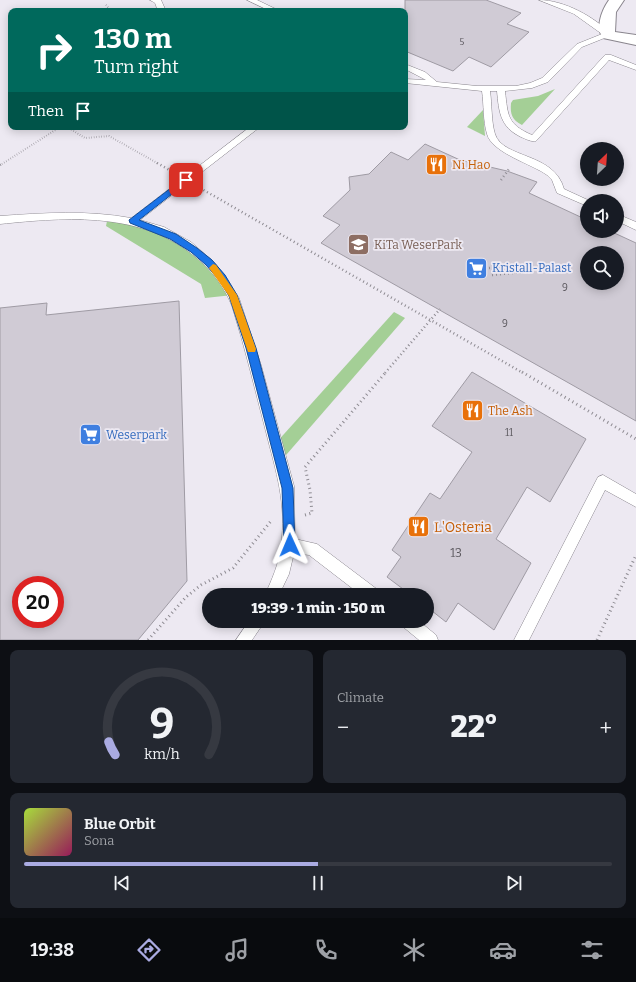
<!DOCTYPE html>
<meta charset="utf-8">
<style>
:root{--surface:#171b24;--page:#242831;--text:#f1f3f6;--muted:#9ea1a6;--line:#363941;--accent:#aaabe2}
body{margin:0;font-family:Bitter,serif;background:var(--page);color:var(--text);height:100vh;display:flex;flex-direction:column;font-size:15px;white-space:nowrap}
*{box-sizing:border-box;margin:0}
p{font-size:13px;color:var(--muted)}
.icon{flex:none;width:22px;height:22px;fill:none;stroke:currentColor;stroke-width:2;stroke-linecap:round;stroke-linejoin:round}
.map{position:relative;height:640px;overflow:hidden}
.side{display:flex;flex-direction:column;gap:10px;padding:10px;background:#0d0f14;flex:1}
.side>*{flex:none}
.guide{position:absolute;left:8px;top:8px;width:400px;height:122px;border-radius:8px;box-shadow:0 2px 10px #0003;background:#00695c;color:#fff;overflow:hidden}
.needle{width:26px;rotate:25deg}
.controls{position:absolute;left:580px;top:142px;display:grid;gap:8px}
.controls a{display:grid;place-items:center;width:44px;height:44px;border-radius:50%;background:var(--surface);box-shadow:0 2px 10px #0003;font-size:20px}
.speed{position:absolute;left:12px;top:576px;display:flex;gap:8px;font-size:20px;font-weight:700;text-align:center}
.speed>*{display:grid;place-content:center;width:52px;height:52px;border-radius:50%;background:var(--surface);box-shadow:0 2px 10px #0003;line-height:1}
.speed .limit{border:6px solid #d22;background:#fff;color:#111}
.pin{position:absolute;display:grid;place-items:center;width:34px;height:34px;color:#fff;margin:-17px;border-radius:8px;box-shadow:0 2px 6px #0006}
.me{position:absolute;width:44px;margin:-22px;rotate:359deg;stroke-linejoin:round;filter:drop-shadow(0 0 3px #0008)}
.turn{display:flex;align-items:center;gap:14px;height:84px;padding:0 20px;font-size:18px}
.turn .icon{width:52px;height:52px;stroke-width:2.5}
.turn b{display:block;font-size:28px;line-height:34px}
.then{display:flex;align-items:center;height:38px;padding:0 20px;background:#0003;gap:8px;font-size:15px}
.big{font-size:30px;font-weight:800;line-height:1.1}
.side .card{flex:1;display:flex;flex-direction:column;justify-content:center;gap:6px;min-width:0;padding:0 14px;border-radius:8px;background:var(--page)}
.side .dial{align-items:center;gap:0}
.dial svg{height:104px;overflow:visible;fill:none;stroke:var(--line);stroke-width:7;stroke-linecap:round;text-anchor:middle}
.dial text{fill:var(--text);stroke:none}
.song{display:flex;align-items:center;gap:12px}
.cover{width:48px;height:48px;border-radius:6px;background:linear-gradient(135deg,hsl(80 70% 55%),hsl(330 70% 35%))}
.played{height:4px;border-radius:2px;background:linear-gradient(90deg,var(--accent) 50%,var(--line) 50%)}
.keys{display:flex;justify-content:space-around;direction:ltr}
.heat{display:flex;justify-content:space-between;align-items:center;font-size:22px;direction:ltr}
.side .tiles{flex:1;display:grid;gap:10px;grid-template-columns:1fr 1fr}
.card:last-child{grid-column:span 2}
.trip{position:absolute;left:202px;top:588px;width:232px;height:40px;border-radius:20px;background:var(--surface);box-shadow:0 2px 10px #0003;font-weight:800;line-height:40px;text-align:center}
.tab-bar{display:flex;height:64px;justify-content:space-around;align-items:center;background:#090b0e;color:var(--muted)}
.tab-bar .icon{width:28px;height:28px}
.tab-bar .active{color:var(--accent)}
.tab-bar b{font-size:18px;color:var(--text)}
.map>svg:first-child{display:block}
.green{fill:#a4cf96}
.building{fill:#d0cbd5;stroke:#9f9ba4;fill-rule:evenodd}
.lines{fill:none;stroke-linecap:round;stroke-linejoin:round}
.lane-casing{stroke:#89858d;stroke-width:1}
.street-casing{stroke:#89858d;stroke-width:2}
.path-far2{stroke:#8e8b92;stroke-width:2;stroke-dasharray:0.5 2;stroke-linecap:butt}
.path-far1{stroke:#8e8b92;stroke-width:2.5;stroke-dasharray:1 3;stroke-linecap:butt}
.path{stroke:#8e8b92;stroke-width:3;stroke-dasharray:1 3.5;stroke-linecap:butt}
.lane{fill:#fff;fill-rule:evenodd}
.street{fill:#fff;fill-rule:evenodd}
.route{fill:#1a73e8;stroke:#114b97}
.slow{fill:#f59e0b}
.labels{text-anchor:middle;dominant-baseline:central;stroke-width:3.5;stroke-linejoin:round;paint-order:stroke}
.far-number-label{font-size:9px;fill:#59565c}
.number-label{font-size:10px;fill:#59565c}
.food-label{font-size:12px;fill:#c56008;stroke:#ede9f2;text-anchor:start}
.education-label{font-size:12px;fill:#785e54;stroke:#ede9f2;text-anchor:start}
.shop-label{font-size:12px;fill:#366cbe;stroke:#ede9f2;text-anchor:start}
.near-number-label{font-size:12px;fill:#59565c}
.near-food-label{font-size:14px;fill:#c56008;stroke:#ede9f2;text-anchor:start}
</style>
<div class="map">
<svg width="636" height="640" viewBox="0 0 636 640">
<rect width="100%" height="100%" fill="#ede9f2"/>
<g class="green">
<path d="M555 89 522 125C512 120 510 114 511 103L513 100 538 96Z"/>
<path d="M483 110 485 136 467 127Z"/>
<path d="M108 216 133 221 194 250 233 295 205 298 201 284 106 226Z"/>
<path d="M394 312 405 318 280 462 275 444Z"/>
</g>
<g class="building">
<path d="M405 0H486L521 13 507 24 529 32 491 67 469 57 453 71 405 51Z"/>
<path d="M425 144 460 160 507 171 537 182 529 193 587 220V231H610L636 243V421L321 243 340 225 323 216 350 190 349 177 369 174 391 152 408 160ZM587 253H617V283H587Z"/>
<path d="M179 301 187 581 138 640H0V308L47 303 46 315ZM21 585H55V619H21Z"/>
<path d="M472 372 586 439 550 502 527 487 496 539 531 563 494 630 458 603 446 622 427 607V595H411L387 577 401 557 392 550 430 493 440 499 472 452 432 426Z"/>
</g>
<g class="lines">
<defs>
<g id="lane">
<path d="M150 0H161L166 11H158L155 3Z"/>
<path d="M247 0H257L280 11H270Z"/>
<path d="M539 0C564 0 595 17 612 35L582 47 548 82 532 88 505 91C508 116 507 124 532 135L605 55H611L636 65V70L609 60 536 141C531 142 526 139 521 137 500 127 499 112 497 91H490C492 104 491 121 495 134 503 159 554 152 564 189L590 201H587V206L557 193 552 180 547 175C532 164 492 153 487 134 483 121 484 105 482 91L405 83V79L426 80 405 69V64L425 72 437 82 477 86H516L530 83 542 78 577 44 602 34 574 14Z"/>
<path d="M250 127H260L140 220 164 227 191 242 215 263 239 298 261 365 294 486 295 539 317 544 378 590 380 595H361L309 555 294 553 289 574 279 595H265C272 579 279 564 281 546 287 504 276 472 266 432 255 390 245 347 232 306 225 288 212 271 198 259 143 211 68 217 0 224V216C44 213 87 210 131 218Z"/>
<path d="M617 214 636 222V230L617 221Z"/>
<path d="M603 475 636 494V507L605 490 529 640H514L598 477Z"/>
<path d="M249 621H265L252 640H236Z"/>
<path d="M400 621H419L436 635 438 640H419L402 626Z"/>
</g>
<path id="street" d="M609 0H624L616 12 615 32 636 35V45L603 38C595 27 602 10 609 0Z"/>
</defs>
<use href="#lane" class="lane-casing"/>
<use href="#street" class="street-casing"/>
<g class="path-far2">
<path d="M106 5 111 11"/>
<path d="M67 127 85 138 109 136 159 164"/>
<path d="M2 164 60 127"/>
</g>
<g class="path-far1">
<path d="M157 163 173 172"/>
<path d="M0 165 3 163"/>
<path d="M501 180 509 169"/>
<path d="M200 188 523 373"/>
<path d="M489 268 520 265"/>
<path d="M491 272 521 269"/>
<path d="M492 275 523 272"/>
<path d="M385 373 440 309"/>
</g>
<g class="path">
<path d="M522 372 636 439"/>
<path d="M305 515 312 513 310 490 305 467 386 372"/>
<path d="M148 640 186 597 201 585 233 568 271 521"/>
<path d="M597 640 636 555"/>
</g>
<use href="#lane" class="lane"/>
<use href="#street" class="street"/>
</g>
<path class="route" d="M184 178H186L190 180 139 220 176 234 197 248 212 260 225 275 237 295 256 348 293 488 295 545 294 549 290 551 285 549 284 545 282 488 246 348 229 296 219 280 206 265 191 252 170 239 130 223 129 220Z"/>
<path class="slow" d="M213 264 216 265 237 295 256 349 255 352H248L247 349 229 296 209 268Z"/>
<defs>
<symbol id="restaurant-square" viewBox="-11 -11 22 22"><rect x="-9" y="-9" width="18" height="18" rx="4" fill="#e8710a" stroke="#ede9f2"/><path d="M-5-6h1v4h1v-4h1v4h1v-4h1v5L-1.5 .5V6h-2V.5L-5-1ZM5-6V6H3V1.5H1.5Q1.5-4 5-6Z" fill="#fff"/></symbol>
<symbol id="school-square" viewBox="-11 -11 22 22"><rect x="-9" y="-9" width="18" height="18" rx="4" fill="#8d6e63" stroke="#ede9f2"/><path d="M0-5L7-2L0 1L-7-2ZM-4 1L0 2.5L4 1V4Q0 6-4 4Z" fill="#fff"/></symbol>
<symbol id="supermarket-square" viewBox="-11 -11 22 22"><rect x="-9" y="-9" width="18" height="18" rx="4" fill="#3f7fe0" stroke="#ede9f2"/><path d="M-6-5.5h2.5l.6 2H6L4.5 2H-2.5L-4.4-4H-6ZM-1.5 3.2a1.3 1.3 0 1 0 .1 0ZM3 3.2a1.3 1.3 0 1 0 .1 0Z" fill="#fff"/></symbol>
</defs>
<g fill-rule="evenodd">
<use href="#restaurant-square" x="424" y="152" width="25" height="25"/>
<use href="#school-square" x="346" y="232" width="25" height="25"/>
<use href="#supermarket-square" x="464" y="256" width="25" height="25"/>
<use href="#restaurant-square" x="460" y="398" width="25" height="25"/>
<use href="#supermarket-square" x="78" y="422" width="25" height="25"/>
<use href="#restaurant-square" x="406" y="514" width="25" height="25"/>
</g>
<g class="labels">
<g class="far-number-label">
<text x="462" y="42">5</text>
</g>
<g class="number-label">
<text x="565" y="288">9</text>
<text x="505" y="324">9</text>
<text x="509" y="433">11</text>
</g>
<g class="food-label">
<text x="452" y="165">Ni Hao</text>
<text x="488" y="411">The Ash</text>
</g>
<g class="education-label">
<text x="374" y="245">KiTa WeserPark</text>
</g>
<g class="shop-label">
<text x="492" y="268">Kristall-Palast</text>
<text x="106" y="435">Weserpark</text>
</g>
<g class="near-number-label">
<text x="456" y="553">13</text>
</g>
<g class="near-food-label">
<text x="434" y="527">L'Osteria</text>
</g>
</g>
</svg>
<div class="controls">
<a><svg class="needle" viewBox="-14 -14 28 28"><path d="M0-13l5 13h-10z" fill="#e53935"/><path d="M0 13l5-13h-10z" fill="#9ea1a6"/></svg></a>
<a><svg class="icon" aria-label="sound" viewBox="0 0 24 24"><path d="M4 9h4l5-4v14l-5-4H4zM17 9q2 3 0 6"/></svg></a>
<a><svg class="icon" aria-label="search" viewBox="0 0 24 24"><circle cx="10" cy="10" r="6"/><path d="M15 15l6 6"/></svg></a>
</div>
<div class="speed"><div class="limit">20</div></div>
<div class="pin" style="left:186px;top:180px;background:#d93025"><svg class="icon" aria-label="arrive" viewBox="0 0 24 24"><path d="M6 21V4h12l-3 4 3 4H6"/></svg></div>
<svg class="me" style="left:290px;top:545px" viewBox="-20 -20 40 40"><path d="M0-17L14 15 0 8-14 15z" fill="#1a73e8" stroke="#fff" stroke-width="4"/></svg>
<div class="trip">19:39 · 1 min · 150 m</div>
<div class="guide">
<div class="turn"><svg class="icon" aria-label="right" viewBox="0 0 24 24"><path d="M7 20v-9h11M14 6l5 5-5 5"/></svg><div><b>130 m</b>Turn right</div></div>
<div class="then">Then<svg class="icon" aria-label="arrive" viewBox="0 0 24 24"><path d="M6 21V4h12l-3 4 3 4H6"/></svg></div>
</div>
</div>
<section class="side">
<div class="tiles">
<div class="card dial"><svg viewBox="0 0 100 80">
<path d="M14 69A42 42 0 1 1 86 69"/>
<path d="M14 69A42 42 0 0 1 9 59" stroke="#aaabe2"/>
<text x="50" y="56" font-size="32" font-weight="700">9</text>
<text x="50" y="72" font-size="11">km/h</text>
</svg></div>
<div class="card"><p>Climate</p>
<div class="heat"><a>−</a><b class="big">22°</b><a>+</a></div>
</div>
<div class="card">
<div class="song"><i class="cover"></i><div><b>Blue Orbit</b><p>Sona</p></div></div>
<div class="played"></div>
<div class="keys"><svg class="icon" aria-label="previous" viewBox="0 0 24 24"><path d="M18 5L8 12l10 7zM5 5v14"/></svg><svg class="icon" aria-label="pause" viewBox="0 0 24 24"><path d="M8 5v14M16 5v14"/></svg><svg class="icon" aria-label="next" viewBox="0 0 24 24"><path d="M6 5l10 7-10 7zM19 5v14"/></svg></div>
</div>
</div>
</section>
<nav class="tab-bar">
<b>19:38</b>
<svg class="icon active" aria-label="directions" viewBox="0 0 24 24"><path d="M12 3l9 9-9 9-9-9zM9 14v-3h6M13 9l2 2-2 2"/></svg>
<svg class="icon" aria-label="music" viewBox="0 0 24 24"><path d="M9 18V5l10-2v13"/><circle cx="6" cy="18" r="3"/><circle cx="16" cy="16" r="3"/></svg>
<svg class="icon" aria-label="phone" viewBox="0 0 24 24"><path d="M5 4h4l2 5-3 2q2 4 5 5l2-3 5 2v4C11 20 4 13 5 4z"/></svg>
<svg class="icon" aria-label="climate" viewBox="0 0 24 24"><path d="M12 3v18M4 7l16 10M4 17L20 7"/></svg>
<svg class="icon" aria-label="car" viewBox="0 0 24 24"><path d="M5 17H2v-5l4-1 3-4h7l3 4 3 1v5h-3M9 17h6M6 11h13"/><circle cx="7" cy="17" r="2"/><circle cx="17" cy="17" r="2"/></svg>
<svg class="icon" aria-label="filters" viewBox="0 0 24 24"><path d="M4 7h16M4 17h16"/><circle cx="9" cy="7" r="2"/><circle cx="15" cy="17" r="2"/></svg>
</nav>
